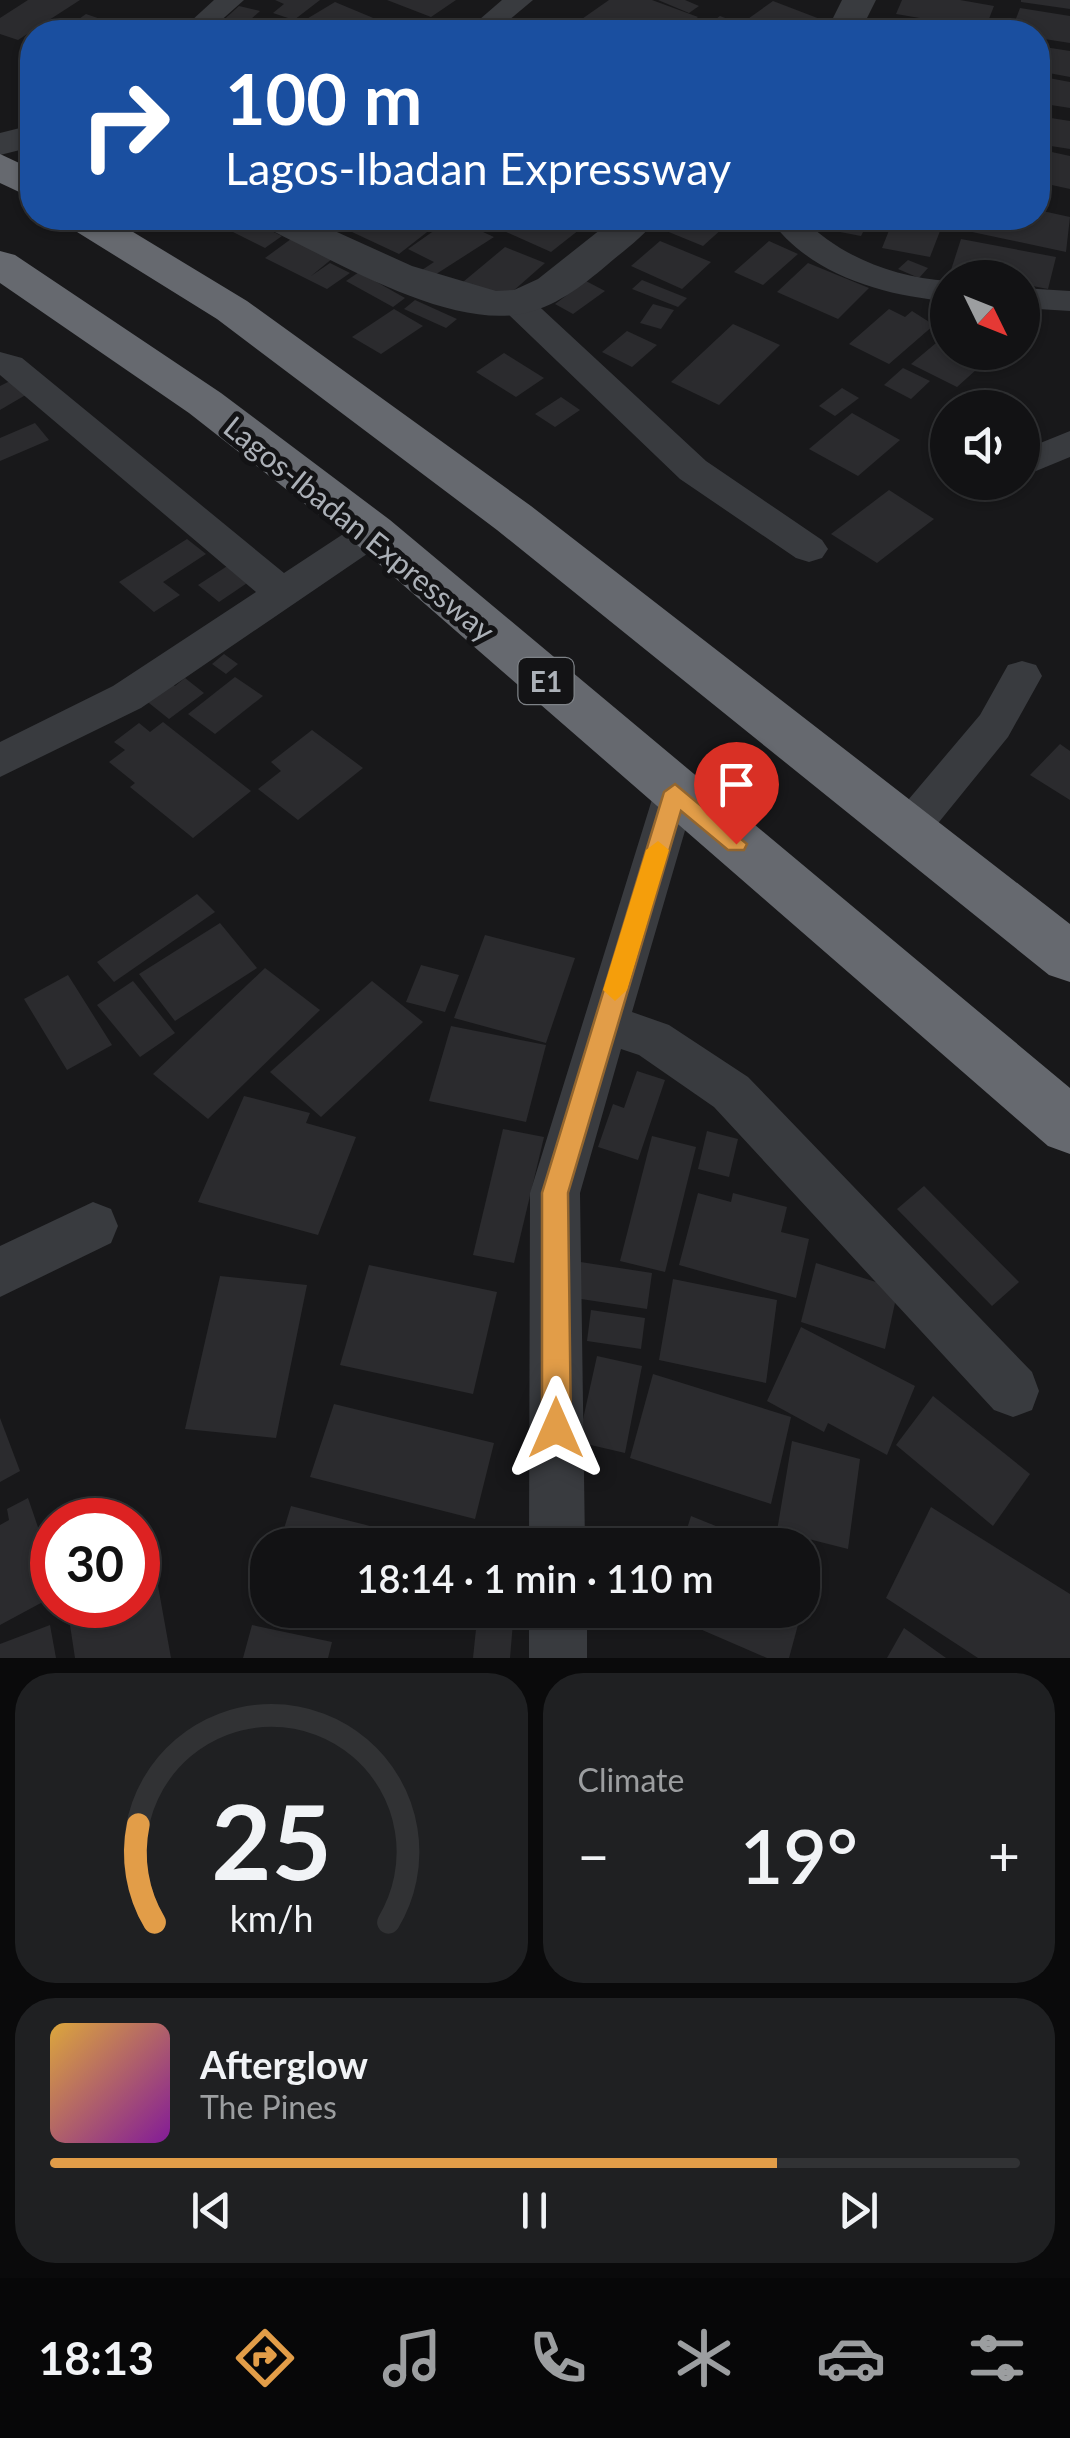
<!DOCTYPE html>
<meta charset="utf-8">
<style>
:root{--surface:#121214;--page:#1f2022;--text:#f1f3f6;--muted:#9c9ea0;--line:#313234;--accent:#e29d48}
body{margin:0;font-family:Lato,sans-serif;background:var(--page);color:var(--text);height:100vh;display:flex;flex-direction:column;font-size:38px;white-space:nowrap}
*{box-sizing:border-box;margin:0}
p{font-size:32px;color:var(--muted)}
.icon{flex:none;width:55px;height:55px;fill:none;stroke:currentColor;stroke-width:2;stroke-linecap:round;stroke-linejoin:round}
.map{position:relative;height:1658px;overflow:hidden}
.drawer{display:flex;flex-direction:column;gap:15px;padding:15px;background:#0a0a0b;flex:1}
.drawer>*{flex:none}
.banner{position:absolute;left:20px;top:20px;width:1030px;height:210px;border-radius:40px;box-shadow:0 2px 8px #0004,0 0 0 2px var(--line);background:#1a4fa0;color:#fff;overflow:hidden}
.needle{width:65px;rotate:133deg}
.tools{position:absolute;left:930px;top:260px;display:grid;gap:20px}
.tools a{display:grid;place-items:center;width:110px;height:110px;border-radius:50%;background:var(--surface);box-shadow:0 2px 8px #0004,0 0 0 2px var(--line);font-size:50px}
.speed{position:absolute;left:30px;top:1498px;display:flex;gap:20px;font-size:50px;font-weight:700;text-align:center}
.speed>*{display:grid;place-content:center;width:130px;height:130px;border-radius:50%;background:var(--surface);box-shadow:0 2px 8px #0004,0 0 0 2px var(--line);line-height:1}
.speed .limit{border:15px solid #d22;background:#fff;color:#111}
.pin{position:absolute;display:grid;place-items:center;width:85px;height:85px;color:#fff;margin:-102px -42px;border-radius:50% 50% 50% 0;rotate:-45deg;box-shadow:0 0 10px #0007}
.pin .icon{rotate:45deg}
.me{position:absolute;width:110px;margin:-55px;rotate:0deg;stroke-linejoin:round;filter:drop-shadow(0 0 8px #0008)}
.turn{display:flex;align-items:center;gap:35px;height:210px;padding:0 40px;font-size:45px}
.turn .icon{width:130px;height:130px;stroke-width:2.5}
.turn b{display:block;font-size:70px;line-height:85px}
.big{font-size:75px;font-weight:600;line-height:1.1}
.drawer .card{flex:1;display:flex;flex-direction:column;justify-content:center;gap:15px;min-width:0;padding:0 35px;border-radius:40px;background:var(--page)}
.drawer .dial{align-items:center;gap:0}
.dial svg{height:260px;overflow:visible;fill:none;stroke:var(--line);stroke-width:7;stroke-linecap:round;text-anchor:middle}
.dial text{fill:var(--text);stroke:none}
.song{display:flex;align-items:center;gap:30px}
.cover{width:120px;height:120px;border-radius:15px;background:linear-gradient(135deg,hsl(40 70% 55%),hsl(290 70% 35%))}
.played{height:10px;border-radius:5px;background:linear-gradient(90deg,var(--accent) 75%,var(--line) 75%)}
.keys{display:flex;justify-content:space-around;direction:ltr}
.heat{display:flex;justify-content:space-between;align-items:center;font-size:55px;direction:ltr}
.drawer .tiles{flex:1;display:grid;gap:15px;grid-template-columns:1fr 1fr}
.card:last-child{grid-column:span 2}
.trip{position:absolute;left:250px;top:1528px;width:570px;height:100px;border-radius:40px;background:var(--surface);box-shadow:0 2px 8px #0004,0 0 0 2px var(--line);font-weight:600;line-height:100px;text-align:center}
.tabs{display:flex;height:160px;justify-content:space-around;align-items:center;background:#070708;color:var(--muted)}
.tabs .icon{width:70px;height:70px}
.tabs .selected{color:var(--accent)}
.tabs b{font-size:45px;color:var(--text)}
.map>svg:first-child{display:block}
.building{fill:#2b2b2e}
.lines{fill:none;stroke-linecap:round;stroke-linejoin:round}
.minor{fill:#393b3f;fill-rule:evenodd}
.tertiary{fill:#393b3f;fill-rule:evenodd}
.motorway{fill:#66696f;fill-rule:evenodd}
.route{fill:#e29d48;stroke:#93662f;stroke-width:2.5}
.slow{fill:#f59e0b}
.labels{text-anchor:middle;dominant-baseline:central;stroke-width:10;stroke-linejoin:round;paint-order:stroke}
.shield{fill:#131315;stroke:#7e8287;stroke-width:2.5}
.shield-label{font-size:28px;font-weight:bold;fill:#acb1b8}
.street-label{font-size:30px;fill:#acb1b8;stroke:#131315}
</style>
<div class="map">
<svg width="1070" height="1658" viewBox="0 0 1070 1658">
<rect width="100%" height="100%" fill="#18181a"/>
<g class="building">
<path d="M28 0H80L18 40 0 34V18Z"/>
<path d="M275 0H320L294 20 273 13 284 4Z"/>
<path d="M387 0H456L431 17Z"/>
<path d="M609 0H652L698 17 684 28 696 32H651L664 23 652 19 639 28 649 32H581L569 28Z"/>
<path d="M658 0H685L699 6 689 13Z"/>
<path d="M902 0H960L994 6 985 29 896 14Z"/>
<path d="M1021 0H1070V9L1021 2Z"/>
<path d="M773 1 833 24 822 32H775L745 21Z"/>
<path d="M335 2 402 30 333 32 305 20Z"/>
<path d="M239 6 260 11 239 30 218 25Z"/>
<path d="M1020 8 1070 16V43L1038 38V32H1011Z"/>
<path d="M86 14 138 32H60Z"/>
<path d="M720 16 749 27 743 32H698Z"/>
<path d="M257 19 304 31V32H241Z"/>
<path d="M1038 46 1070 51V77L1038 71Z"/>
<path d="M1038 76 1070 82V108L1038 103Z"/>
<path d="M1038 116 1070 121V149L1038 144Z"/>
<path d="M1038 149 1070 156V189L1038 182Z"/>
<path d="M1038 210 1070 217 1066 252 958 229 962 218H1038Z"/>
<path d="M244 218 282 236 265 248 227 229Z"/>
<path d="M372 218H445L399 254 352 232Z"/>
<path d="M452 218 494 237 430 278 419 272 434 262 408 249Z"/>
<path d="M475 218H566L584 226 551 252Z"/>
<path d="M670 218H702L724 227 703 246 659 228Z"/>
<path d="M801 218H812L865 228 861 236 798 224Z"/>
<path d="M894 218H945L930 257 882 248Z"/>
<path d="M291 239 333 258 311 276 330 263 350 273 327 289 265 258Z"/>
<path d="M961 239 1056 257 1048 289 1022 284V278L951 270Z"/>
<path d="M660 241 711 262 682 289 631 266Z"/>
<path d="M769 241 798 254 763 285 734 272Z"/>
<path d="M505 247 545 263 503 300 463 282Z"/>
<path d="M908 260 928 268 919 278 898 269Z"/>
<path d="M808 263 869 288 838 319 777 292Z"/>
<path d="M359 272 405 298 393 307 346 281Z"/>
<path d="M642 280 687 298 678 307 632 289Z"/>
<path d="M586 281 605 291 573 314 555 304Z"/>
<path d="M415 300 457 319 446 328 404 309Z"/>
<path d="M653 304 674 310 661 329 640 323Z"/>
<path d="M394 309 423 326 381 354 352 337Z"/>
<path d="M889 309 905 317 912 311 934 325 889 364 849 344Z"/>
<path d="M733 324 780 345 719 405 671 382Z"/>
<path d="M627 331 657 345 632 367 602 352Z"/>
<path d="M948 333V352H996L957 387 911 364Z"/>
<path d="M504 353 544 378 516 397 476 372Z"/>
<path d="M903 368 930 381 911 399 884 385Z"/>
<path d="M12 380 29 393 0 410V386Z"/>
<path d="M842 388 859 398 835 416 819 406Z"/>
<path d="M561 397 580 410 555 427 535 414Z"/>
<path d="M852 413 900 440 858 476 809 449Z"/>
<path d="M35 423 49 440 0 461V438Z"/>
<path d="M889 490 934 519 877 563 831 534Z"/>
<path d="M187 539 206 554 163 582 180 595 154 612 119 582Z"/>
<path d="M232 563 253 579 219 602 198 585Z"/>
<path d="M224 654 238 664 226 674 212 664Z"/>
<path d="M235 677 263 696 215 734 188 714Z"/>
<path d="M185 678 204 693 169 719 144 699 168 681 175 686Z"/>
<path d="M163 722 251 791 193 838 130 787 135 783 109 762 125 750 114 742 139 723 150 732Z"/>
<path d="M312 730 363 768 298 820 258 789 281 771 271 762Z"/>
<path d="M1060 744 1070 751V800L1030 775Z"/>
<path d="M197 894 215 912 114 982 97 962Z"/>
<path d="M220 923 257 968 175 1021 139 974Z"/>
<path d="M485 935 575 958 546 1043 454 1018Z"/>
<path d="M421 965 459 975 445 1012 406 1002Z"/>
<path d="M265 968 320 1010 208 1119 153 1074Z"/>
<path d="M68 975 112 1045 67 1070 24 999Z"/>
<path d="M133 981 175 1033 140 1057 97 1005Z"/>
<path d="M372 981 423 1022 321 1117 270 1072Z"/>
<path d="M451 1026 546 1045 526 1122 429 1101Z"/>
<path d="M637 1071 665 1080 638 1160 598 1147 613 1104 624 1108Z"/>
<path d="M244 1096 310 1113 306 1123 356 1137 318 1235 198 1202Z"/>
<path d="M503 1129 544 1137 514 1263 473 1255Z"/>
<path d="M707 1131 738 1139 729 1177 698 1169Z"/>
<path d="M652 1136 696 1147 665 1272 620 1261Z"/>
<path d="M924 1186 1019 1282 992 1306 897 1209Z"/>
<path d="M698 1193 731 1202 733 1193 787 1207 781 1232 809 1239 796 1298 679 1265Z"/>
<path d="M574 1261 652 1273 647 1309 568 1297Z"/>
<path d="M816 1263 898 1289 885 1349 801 1322Z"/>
<path d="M369 1265 497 1292 473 1394 340 1365Z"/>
<path d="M220 1276 307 1285 276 1438 185 1429Z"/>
<path d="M673 1279 777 1300 766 1383 659 1360Z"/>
<path d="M591 1310 645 1318 641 1349 587 1341Z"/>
<path d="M801 1327 915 1386 887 1455 828 1423 824 1432 767 1401Z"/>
<path d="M597 1356 642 1366 625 1453 578 1442Z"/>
<path d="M653 1374 791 1417 771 1504 630 1458Z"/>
<path d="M933 1396 1030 1474 993 1526 896 1445Z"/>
<path d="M334 1404 494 1443 475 1519 310 1477Z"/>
<path d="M0 1418 20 1471 0 1482Z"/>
<path d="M792 1441 860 1459 848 1549 777 1531Z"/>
<path d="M28 1498 52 1568V1597L0 1625V1525L9 1520 7 1509Z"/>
<path d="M291 1506 370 1526 365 1545H279Z"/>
<path d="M931 1507 1070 1594V1658H978L886 1598Z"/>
<path d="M691 1516 763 1545H682Z"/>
<path d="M153 1558 171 1658H75L67 1605H138V1563Z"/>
<path d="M802 1561 814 1566 804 1604H802Z"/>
<path d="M270 1610H347L342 1630Z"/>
<path d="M478 1610H514L510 1658H473Z"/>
<path d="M656 1610H802L789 1658H767Z"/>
<path d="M50 1625 56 1658H0V1644Z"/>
<path d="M252 1625 332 1642 328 1658H243Z"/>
<path d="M904 1628 946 1658H887Z"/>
</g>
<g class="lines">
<g class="minor">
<path d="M214 0H244L208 32H179Z"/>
<path d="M502 0H533L495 32H465Z"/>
<path d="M769 218H802C841 257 893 277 948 281V301C883 296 808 274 769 218Z"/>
<path d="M1022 288 1070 291V311L1022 308Z"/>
<path d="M517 294 529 297 706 461 822 540 828 549 822 558 809 562 796 558 680 479 505 311 501 304 505 297Z"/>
<path d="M0 352 22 358 284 573 360 523 373 519 386 523 391 532 386 541 141 708 0 777V742L113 686 256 592 0 375Z"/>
<path d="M1070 431V457L1036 471 1023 468V450Z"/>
<path d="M1022 661 1036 665 1042 676 1008 737 922 843 907 848 892 843 886 831 892 819 980 715 1008 665Z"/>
<path d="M675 776 690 781 696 793 632 1012 669 1025 748 1077 1032 1372 1039 1391 1032 1410 1013 1417 994 1410 714 1107 639 1055 621 1049 580 1193 585 1545H529L530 1193 654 793 660 781Z"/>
<path d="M93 1202 111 1209 118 1226 111 1243 0 1297V1246Z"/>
<rect x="529" y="1610" width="58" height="48"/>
</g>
<g class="tertiary">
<path d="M842 0H876L860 32H826Z"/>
<path d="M32 125V147L0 155V133Z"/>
<path d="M257 218H306L412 266 496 291 514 290 538 279 615 218H657C645 236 623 251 607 265 582 286 554 308 521 314 444 328 331 258 262 226Z"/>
</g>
<g class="motorway">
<path d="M0 154 32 169V198L0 183Z"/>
<path d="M63 218H110L247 301 531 506 1070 924V982L1049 975 497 530 217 319 69 227Z"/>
<path d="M0 251 15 255 221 393 390 520 1070 1088V1154L1048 1146 356 544 189 413 0 283Z"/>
</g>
</g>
<path class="route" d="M675 784 747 844 744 850H728L681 811 568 1193 571 1428 567 1438 556 1442 546 1438 542 1428V1193L664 792Z"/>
<path class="slow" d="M658 841 669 850 627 990 615 1001 603 990 646 850Z"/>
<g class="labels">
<rect class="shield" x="518.5" y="658" width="55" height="46" rx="8"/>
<g class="shield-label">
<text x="546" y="681">E1</text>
</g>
<g class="street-label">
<text transform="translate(360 528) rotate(39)">Lagos-Ibadan Expressway</text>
</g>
</g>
</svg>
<div class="tools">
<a><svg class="needle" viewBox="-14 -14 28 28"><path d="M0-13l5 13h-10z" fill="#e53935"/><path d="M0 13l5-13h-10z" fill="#9c9ea0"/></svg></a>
<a><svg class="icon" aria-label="sound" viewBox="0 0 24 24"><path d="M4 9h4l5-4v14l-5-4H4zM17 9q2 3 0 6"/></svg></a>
</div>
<div class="speed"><div class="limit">30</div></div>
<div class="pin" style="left:736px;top:844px;background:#d93025"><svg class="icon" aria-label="arrive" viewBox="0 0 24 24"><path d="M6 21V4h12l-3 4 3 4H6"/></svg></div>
<svg class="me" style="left:556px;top:1428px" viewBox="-20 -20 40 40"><path d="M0-17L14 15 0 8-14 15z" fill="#e29d48" stroke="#fff" stroke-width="4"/></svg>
<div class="trip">18:14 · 1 min · 110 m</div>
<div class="banner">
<div class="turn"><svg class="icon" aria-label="right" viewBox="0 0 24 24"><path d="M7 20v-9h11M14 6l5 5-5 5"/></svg><div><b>100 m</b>Lagos-Ibadan Expressway</div></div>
</div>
</div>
<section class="drawer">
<div class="tiles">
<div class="card dial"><svg viewBox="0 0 100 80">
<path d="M14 69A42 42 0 1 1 86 69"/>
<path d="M14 69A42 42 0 0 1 9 39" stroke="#e29d48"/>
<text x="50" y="56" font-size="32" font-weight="700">25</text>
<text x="50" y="72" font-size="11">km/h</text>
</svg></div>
<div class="card"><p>Climate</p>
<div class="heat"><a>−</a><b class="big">19°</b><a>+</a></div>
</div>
<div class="card">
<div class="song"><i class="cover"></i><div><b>Afterglow</b><p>The Pines</p></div></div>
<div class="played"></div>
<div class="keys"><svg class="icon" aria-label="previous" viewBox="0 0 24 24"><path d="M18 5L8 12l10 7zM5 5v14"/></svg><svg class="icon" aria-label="pause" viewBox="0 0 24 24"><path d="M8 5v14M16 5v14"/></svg><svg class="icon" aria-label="next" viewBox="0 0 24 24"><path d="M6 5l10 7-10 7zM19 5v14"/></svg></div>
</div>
</div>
</section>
<nav class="tabs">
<b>18:13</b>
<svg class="icon selected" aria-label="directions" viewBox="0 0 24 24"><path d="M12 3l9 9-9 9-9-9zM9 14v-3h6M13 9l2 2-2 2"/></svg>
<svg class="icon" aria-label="music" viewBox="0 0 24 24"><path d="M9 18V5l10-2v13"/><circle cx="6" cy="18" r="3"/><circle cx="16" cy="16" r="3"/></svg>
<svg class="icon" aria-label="phone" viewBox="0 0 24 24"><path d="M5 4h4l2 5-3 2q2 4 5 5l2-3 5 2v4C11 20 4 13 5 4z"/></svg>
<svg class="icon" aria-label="climate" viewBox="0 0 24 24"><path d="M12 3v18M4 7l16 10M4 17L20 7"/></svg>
<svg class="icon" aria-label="car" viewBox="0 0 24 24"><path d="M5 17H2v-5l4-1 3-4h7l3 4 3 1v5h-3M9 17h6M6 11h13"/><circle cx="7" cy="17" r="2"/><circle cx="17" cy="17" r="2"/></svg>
<svg class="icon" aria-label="filters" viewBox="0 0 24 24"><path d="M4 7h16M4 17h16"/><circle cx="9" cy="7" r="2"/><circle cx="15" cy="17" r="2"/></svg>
</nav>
